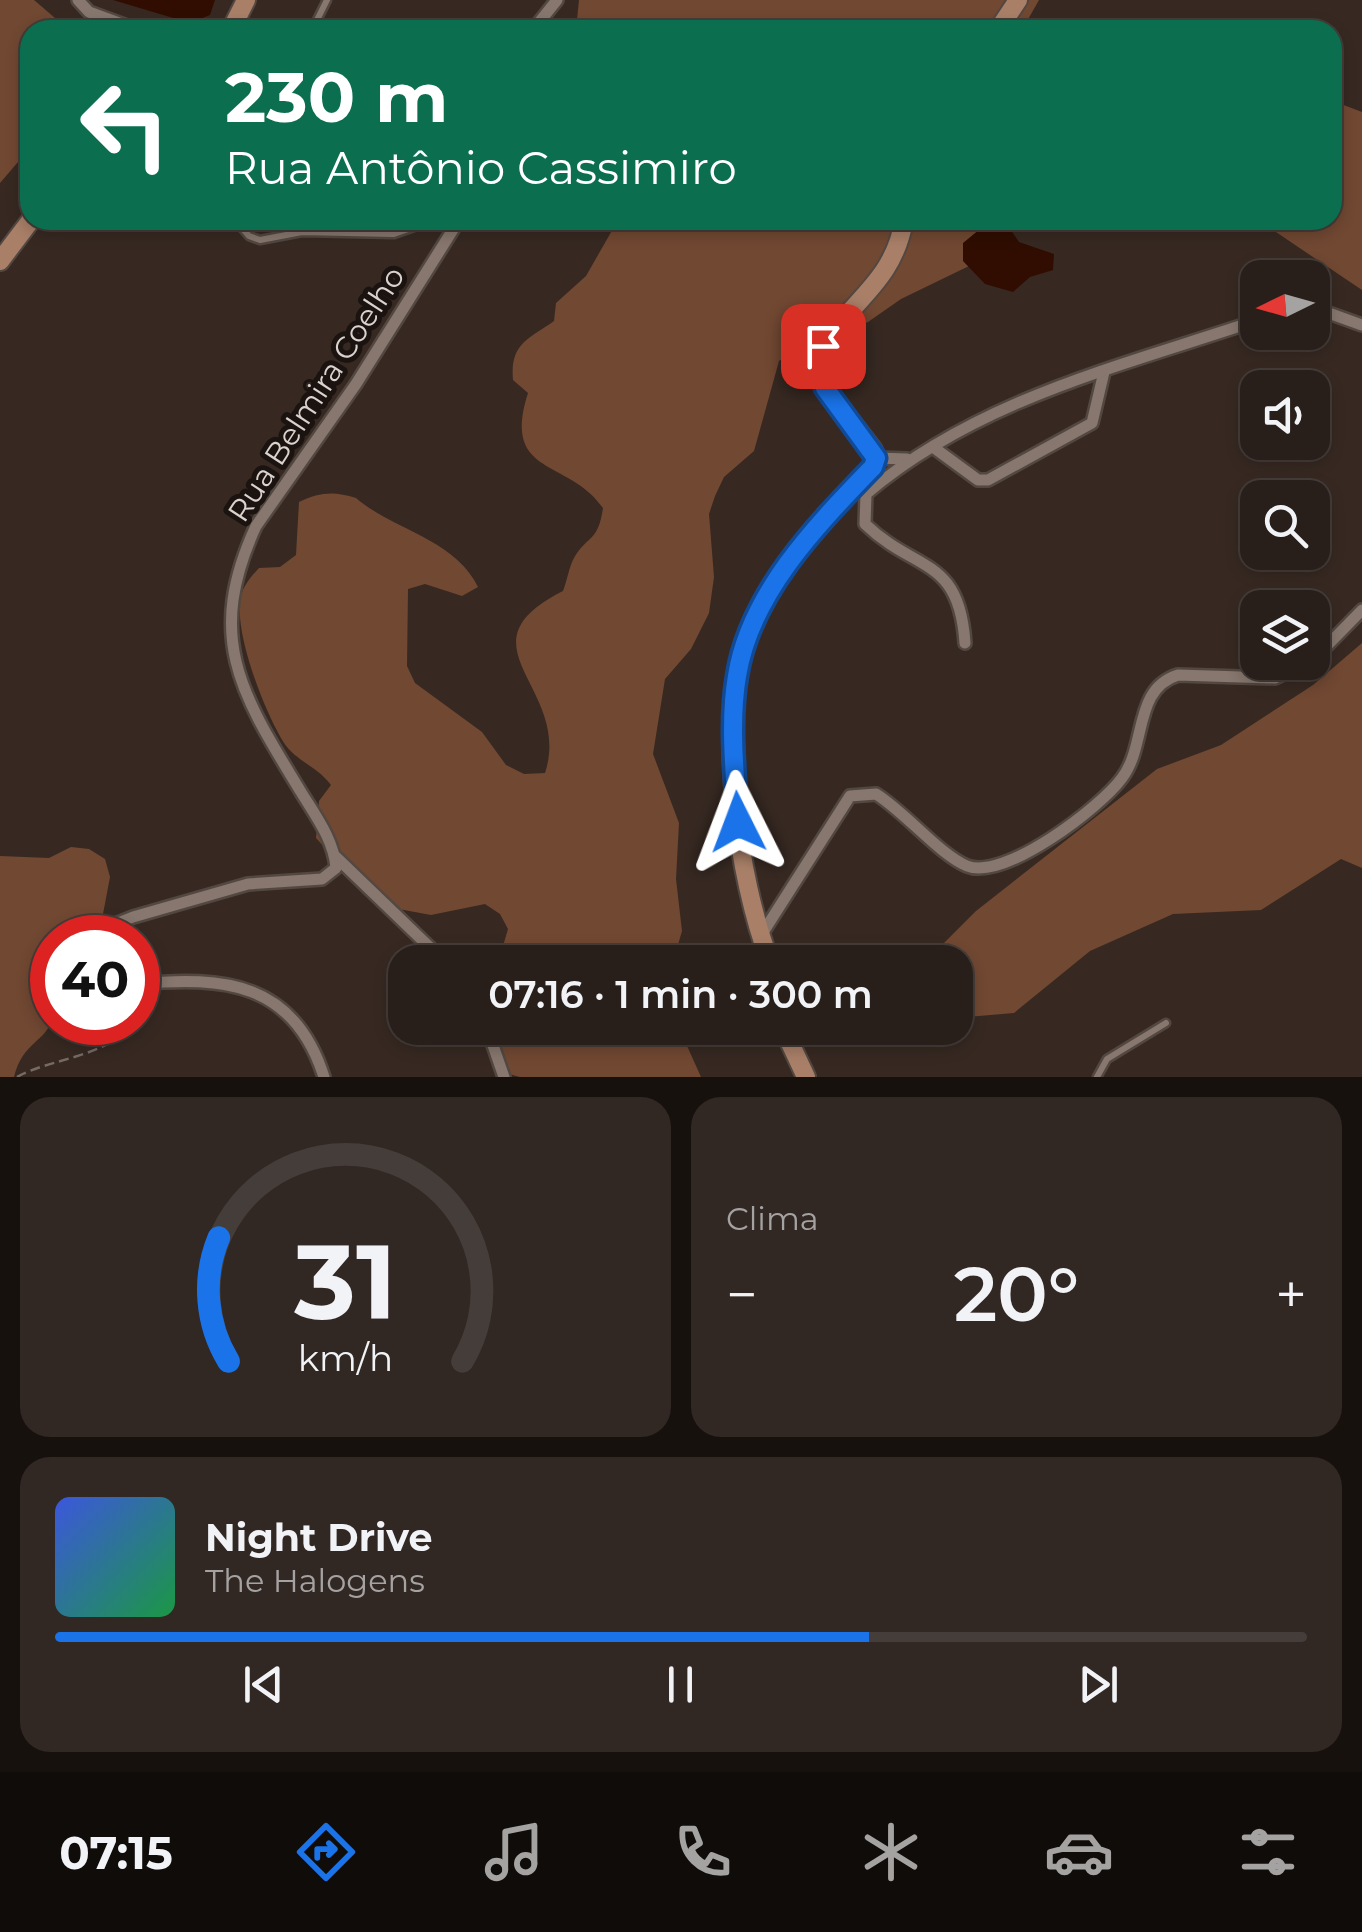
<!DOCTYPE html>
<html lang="pt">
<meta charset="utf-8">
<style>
:root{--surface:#291f1a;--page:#312723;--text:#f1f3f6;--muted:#a5a2a2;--line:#453d39;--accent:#1a73e8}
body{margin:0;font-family:Montserrat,sans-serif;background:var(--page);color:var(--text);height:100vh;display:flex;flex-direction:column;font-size:38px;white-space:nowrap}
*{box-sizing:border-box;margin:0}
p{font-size:32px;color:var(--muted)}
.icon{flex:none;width:55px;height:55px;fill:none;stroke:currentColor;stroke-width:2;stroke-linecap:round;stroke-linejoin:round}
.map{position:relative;height:1077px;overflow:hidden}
.side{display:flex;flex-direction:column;gap:20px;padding:20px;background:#17110e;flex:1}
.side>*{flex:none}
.guide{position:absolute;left:20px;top:20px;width:1322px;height:210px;border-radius:30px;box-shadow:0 5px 15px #0003,0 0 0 2px var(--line);background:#0b6e4f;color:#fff;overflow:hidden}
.needle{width:65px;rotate:265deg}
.fabs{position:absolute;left:1240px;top:260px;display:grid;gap:20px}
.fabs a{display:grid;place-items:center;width:90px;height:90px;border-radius:20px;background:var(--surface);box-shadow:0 5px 15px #0003,0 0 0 2px var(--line);font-size:50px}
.speed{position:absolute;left:30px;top:915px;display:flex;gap:20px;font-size:50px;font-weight:700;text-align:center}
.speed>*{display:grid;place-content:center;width:130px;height:130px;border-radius:50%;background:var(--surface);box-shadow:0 5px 15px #0003,0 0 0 2px var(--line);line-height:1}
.speed .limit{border:15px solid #d22;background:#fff;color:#111}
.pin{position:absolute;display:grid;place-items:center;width:85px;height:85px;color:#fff;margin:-42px;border-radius:20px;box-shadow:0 5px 15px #0006}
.me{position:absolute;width:110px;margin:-55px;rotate:357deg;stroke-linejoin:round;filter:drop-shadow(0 0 8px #0008)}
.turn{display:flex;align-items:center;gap:35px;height:210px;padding:0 40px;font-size:45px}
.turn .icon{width:130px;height:130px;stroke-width:2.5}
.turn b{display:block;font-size:70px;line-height:85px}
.big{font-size:75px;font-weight:600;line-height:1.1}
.side .widget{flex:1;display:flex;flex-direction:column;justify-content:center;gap:15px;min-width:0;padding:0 35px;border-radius:30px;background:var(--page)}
.side .dial{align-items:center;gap:0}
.dial svg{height:260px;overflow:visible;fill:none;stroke:var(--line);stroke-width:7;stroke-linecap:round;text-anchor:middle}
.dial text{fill:var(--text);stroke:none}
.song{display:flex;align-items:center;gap:30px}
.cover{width:120px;height:120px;border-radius:15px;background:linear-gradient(135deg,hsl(230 70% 55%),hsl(140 70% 35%))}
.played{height:10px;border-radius:5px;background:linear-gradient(90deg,var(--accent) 65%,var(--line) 65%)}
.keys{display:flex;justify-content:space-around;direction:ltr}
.heat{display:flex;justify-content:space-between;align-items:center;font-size:55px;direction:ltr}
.side .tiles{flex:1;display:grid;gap:20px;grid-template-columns:1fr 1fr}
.widget:last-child{grid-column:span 2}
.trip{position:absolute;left:388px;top:945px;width:585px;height:100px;border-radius:30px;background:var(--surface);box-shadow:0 5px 15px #0003,0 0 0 2px var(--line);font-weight:600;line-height:100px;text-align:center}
.tab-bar{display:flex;height:160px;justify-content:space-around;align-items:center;background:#100c0a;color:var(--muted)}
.tab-bar .icon{width:70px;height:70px}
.tab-bar .selected{color:var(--accent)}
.tab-bar b{font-size:45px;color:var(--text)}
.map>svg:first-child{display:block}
.forest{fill:#714832}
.water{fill:#300d00}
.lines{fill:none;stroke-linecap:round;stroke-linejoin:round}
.lane-casing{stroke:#534841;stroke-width:11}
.street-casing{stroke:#534841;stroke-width:16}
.secondary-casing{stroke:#534841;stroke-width:22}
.path{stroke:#766a64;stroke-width:2.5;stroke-dasharray:10 5;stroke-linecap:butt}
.lane{stroke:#87776e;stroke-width:6}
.street{stroke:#87776e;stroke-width:11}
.secondary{stroke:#a97f68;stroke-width:18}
.route-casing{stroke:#114b97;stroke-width:25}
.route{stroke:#1a73e8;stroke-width:18}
.labels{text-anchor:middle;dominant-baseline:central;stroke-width:10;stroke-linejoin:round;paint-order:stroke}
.street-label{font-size:30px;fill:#dbd2cd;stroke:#1a1310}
</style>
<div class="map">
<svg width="1362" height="1077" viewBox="0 0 1362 1077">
<rect width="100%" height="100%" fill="#372922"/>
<g class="forest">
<path d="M0 0H34L69 30H30V148L0 183Z"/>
<path d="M579 0H1039L1022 30H576Z"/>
<path d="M1333 101 1362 112V290L1258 220H1332Z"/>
<path d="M618 220H1006L988 229 969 266 901 299 868 322 796 349 779 361 754 451 724 477 715 496 709 514 714 577 709 613 691 649 665 679 653 754 679 823 676 879 682 931 673 962H509L503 946 508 929 500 914 485 904 431 915 377 905 316 838 319 801 331 785C318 767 296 761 284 743 265 713 236 638 240 602 241 588 250 578 259 568L280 567 296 555 299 502C320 492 334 491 356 498 393 530 455 539 478 587L462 596 425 584 408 589 407 666 415 683 482 732 506 765 524 774 545 773C573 687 454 646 563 591 567 581 569 567 574 558 587 535 598 543 603 508 568 458 501 477 528 393L513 380C510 344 527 340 554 321L556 303 586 276Z"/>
<path d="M1362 643V868L1341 859 1261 910 1173 914 1090 951 1014 1013 967 1017 955 996V962H936L932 955 976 911 1157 769 1221 745 1313 685Z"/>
<path d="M71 847 89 849 105 859 110 877 103 914 109 937 52 938C52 962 59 996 52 1019 46 1042 23 1041 14 1077H0V856L49 858Z"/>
<path d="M483 1028H679L701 1077H520L502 1072 498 1056 484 1044Z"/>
</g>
<g class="water">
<path d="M113 0H215L210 15 190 23Z"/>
<path d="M1004 220 1019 242 1054 254 1053 270 1030 277 1013 292 985 284 963 261V243L980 229Z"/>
</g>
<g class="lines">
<defs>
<g id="lane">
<path d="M312 30 327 0"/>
<path d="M235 220 249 236 260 240 302 232 394 234 434 220"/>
<path d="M1097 1077 1107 1059 1166 1023"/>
</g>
<g id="street">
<path d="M78 0 89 12 138 30"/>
<path d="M533 30 557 0"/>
<path d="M1312 307 1362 325"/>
<path d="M933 447 978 480H988L1092 423 1104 372"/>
<path d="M876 458 907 459"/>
<path d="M965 643C959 556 916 573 865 524L866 494C978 399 1122 366 1258 320"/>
<path d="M1312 661 1362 610"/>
<path d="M335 856 445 962"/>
<path d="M760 937 850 796 876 794C905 812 940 855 967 866 1004 881 1100 808 1122 778 1147 745 1133 689 1178 675L1275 678 1310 662"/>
<path d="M104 938 118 923 133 917 248 884 322 879 336 868C334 840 315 815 301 792 242 695 204 639 256 526L356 384 459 220"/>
<path d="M138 984C224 976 294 982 324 1077"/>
<path d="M487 1028 504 1077"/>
</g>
<g id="secondary">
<path d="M231 30 246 0"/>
<path d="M998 30 1018 0"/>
<path d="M0 261 31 220"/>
<path d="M770 962C737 876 717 727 747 639 770 571 825 517 873 467V450L825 388 818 355C845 303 893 286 904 220"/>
<path d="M783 1028 806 1077"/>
</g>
</defs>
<use href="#lane" class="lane-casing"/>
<use href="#street" class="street-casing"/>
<use href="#secondary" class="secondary-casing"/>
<path class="path" d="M17 1077C50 1058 111 1057 132 1022"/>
<use href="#lane" class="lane"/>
<use href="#street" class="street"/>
<use href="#secondary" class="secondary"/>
</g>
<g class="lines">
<defs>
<path id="route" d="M738 822C735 775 729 723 737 676 750 593 817 525 873 467L876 458 825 388 818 356 823 346"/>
</defs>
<use href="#route" class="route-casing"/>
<use href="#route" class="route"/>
</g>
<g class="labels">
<g class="street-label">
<text transform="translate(316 394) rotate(-57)">Rua Belmira Coelho</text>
</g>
</g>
</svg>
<div class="fabs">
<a><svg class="needle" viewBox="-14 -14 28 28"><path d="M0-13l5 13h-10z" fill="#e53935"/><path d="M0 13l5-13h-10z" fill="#a5a2a2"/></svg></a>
<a><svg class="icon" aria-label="sound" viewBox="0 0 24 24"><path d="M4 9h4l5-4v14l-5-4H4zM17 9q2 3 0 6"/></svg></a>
<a><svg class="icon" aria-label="search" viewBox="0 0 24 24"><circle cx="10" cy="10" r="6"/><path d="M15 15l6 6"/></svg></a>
<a><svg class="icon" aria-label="layers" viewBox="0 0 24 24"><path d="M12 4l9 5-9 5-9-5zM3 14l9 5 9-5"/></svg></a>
</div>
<div class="speed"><div class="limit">40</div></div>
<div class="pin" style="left:823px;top:346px;background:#d93025"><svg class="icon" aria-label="arrive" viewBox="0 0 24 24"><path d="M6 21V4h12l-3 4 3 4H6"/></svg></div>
<svg class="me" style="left:738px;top:822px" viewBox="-20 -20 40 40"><path d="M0-17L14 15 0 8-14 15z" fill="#1a73e8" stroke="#fff" stroke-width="4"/></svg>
<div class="trip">07:16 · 1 min · 300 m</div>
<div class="guide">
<div class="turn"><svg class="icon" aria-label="left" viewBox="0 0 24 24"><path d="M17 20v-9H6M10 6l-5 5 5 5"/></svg><div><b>230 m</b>Rua Antônio Cassimiro</div></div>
</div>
</div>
<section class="side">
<div class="tiles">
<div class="widget dial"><svg viewBox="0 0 100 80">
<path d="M14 69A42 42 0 1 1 86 69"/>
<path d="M14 69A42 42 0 0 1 11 31" stroke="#1a73e8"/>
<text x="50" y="56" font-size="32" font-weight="700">31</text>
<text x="50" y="72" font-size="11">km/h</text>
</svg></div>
<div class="widget"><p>Clima</p>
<div class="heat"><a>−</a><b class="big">20°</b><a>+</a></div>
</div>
<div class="widget">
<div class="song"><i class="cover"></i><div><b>Night Drive</b><p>The Halogens</p></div></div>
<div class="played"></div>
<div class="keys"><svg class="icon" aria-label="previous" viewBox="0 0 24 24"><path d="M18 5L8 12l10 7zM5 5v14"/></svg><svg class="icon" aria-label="pause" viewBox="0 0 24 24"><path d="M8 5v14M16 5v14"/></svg><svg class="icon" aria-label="next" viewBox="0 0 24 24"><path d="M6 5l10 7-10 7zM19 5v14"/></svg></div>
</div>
</div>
</section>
<nav class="tab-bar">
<b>07:15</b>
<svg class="icon selected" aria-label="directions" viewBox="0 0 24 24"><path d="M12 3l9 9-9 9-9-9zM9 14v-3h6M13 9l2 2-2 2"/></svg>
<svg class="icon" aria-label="music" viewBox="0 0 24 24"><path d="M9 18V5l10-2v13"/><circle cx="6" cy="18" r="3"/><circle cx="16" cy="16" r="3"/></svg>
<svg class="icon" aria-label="phone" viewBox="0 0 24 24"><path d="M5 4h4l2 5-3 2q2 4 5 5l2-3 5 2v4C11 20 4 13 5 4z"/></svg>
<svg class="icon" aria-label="climate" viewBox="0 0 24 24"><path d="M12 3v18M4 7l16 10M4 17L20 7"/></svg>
<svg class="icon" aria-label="car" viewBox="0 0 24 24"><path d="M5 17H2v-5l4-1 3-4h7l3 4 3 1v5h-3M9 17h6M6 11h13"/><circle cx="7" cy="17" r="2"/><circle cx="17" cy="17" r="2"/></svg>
<svg class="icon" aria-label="filters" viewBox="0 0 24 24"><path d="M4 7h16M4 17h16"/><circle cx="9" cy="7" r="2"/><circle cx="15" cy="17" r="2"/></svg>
</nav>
